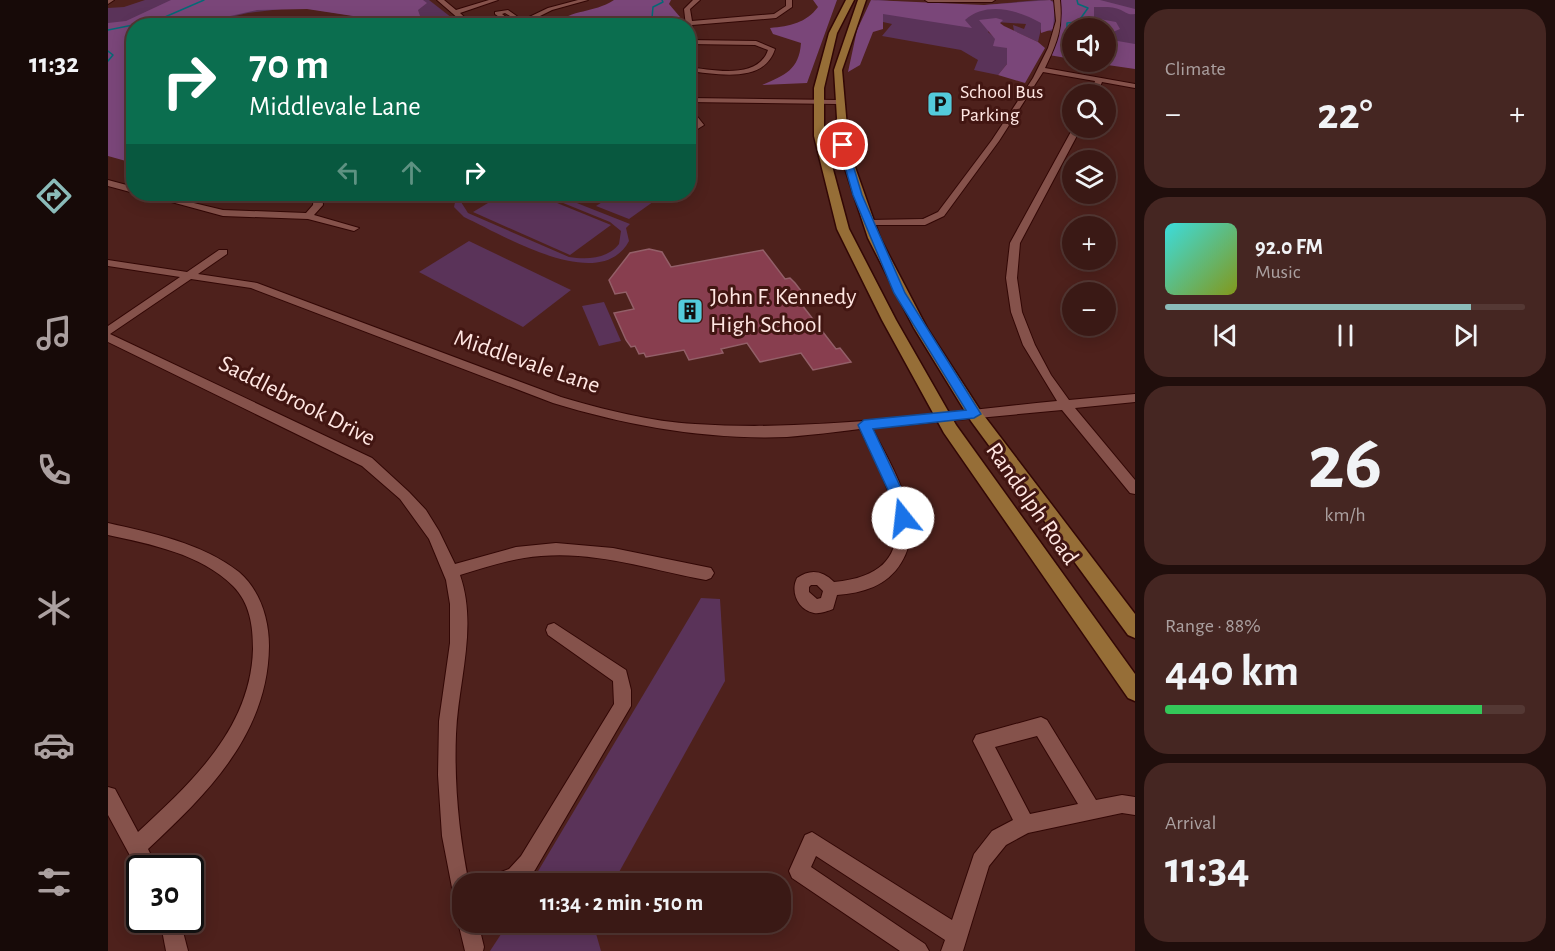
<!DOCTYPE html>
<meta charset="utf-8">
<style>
:root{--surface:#3a1915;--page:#452622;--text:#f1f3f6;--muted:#aba0a0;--line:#543834;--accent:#8bbbb9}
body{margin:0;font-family:"Alegreya Sans",sans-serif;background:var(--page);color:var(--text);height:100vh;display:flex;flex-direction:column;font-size:22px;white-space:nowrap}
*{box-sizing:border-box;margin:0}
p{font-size:20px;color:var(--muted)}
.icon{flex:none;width:33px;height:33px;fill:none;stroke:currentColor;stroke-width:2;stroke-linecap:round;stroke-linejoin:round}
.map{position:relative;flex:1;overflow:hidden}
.details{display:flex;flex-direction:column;gap:9px;padding:9px;background:#200e0c;width:420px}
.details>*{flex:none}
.guide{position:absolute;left:18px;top:18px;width:570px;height:183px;border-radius:24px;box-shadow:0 3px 15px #0003,0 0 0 2px var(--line);background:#0b6e4f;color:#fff;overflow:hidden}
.tools{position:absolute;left:954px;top:18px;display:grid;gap:12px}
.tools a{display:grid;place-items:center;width:54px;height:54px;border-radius:50%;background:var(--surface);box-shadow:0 3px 15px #0003,0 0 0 2px var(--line);font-size:30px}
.speed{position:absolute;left:18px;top:855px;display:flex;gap:12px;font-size:30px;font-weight:700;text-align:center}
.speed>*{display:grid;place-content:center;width:78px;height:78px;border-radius:50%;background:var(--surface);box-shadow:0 3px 15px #0003,0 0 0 2px var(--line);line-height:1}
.speed .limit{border:3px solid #111;border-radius:9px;background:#fff;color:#111}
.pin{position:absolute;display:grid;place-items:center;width:51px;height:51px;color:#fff;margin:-26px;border:3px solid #fff;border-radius:50%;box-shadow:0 2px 6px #0007}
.me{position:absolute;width:66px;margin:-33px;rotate:344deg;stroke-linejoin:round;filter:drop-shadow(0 0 4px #0008)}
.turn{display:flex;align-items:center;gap:21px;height:126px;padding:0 24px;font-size:27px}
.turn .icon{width:78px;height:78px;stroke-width:2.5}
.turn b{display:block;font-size:42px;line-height:51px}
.lanes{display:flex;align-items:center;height:57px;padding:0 24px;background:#0003;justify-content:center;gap:30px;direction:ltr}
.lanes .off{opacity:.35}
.big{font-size:45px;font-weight:700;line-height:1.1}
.details .widget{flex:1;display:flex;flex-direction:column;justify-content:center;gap:9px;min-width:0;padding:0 21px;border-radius:24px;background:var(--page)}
.details .dial{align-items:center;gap:0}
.dial b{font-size:78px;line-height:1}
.song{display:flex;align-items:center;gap:18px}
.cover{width:72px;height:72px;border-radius:9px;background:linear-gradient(135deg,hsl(180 70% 55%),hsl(70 70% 35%))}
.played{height:6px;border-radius:3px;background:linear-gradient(90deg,var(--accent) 85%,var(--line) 85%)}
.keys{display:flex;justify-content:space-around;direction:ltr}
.heat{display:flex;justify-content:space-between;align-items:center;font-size:33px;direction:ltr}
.charge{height:9px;border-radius:4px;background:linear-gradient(90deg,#34c759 88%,var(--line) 0)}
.trip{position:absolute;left:344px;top:873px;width:339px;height:60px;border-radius:24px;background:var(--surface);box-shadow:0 3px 15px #0003,0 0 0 2px var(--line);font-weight:700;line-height:60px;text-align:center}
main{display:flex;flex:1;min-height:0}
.menu{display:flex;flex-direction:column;width:108px;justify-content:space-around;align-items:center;background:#170a08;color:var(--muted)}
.menu .icon{width:42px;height:42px}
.menu .current{color:var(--accent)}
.menu b{font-size:27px;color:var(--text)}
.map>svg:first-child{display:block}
.green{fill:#5a3359}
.forest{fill:#7a4679}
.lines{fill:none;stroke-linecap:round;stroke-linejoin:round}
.stream{stroke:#056a76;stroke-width:1.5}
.building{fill:#883e4f;stroke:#935f68;stroke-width:1.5}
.minor-casing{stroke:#320705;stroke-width:2}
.major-casing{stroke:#320705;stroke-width:3}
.minor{fill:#85524b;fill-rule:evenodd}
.major{fill:#966e37;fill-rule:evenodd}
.route{fill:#1a73e8;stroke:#114b97;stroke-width:1.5}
.labels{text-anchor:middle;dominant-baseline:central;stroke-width:6;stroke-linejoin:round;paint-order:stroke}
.far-poi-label{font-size:20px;fill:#ffe6e2;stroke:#421612;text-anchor:start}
.poi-label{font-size:24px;fill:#ffe6e2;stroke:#421612;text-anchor:start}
.street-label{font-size:24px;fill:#ffe6e2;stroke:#421612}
</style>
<main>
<nav class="menu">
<b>11:32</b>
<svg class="icon current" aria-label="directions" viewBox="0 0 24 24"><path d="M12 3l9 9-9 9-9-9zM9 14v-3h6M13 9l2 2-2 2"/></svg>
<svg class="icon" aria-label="music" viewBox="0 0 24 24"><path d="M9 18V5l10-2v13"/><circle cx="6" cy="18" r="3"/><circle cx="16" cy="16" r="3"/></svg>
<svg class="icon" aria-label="phone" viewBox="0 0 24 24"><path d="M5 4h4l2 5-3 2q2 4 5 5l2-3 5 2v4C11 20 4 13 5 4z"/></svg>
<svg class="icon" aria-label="climate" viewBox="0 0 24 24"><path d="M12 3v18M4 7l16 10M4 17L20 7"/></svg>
<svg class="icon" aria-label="car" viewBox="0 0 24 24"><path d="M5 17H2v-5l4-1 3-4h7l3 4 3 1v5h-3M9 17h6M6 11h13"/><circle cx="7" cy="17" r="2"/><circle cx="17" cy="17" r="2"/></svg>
<svg class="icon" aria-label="filters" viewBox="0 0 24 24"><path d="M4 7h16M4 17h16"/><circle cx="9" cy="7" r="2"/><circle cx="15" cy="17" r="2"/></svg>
</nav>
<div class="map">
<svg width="1027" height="951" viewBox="0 0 1027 951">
<rect width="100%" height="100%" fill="#4e211c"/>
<g class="green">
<path d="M37 0H321L353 25H321V23L272 20 190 7 140 13 88 25 26 26 0 125V8L16 7Z"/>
<path d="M770 0 855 7 931 0 951 1 947 32 933 29 930 42 906 31 905 25 916 29 918 24 888 22 880 32 899 48V64L890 75 866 70 870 60 853 50 774 36 784 24 757 18 762 2Z"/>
<path d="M960 0H1027V67L998 62V28H964Z"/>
<path d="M349 194H358L353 202 360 213 461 257C479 260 499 259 511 244L513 231 502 222 433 194H446L522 224 518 228 521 241C492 295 395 235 356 217L346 207Z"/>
<path d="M395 194H427L503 225 462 255 365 212Z"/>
<path d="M507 194H556L521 219 488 206Z"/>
<path d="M361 241 463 290 415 327 311 272Z"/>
<path d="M496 302 513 341 491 346 474 306Z"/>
<path d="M593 598 612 599 617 681 505 883H423Z"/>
<path d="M401 922 485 923 493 951H382Z"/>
</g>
<g class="forest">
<path d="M63 0H315L319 3 310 10 312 16 304 22 291 23 199 9 149 10 82 25 26 26 25 163 0 156V23L18 21Z"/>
<path d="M506 0H563L561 4 572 17 565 22 570 25H529L496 20 486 25H445C466 8 484 14 506 0Z"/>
<path d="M705 0H729L699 83 654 85C677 75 691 70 693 43L665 34 662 28C682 26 698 23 710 7Z"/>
<path d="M763 0 876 5 942 0 947 4 945 29 933 33V23C911 10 878 1 857 20L864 28 775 14V29L765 32 752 65 740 72 749 30Z"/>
<path d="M950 0H992L1027 9V14C1020 15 1019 13 1013 10 1005 6 995 7 986 7V18L1008 22 1012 29 1005 32 1004 40 1027 44V69L979 62H998V28H964V59L941 55 952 12Z"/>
<path d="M888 18 895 20 892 23 896 26 930 42 937 48 917 83 890 75 899 64V48L885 46 887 39 871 20Z"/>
</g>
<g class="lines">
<g class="stream">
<path d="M554 0 555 2 545 7 544 18 557 26"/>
<path d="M0 30 50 20 96 0"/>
<path d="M959 33V23L970 22 980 8 970 4 969 0"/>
<path d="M0 51 5 55 0 61"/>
</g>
</g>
<path class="building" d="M541 249 554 252 563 267 655 250 677 279 682 278 687 283 703 304 694 305 728 349 732 348 743 362 705 370 693 353 652 362 639 343 613 349 615 353 581 360 576 350 538 357 536 353 531 354 527 346 523 347 518 340 506 313 526 309 518 292 507 294 501 280 522 253Z"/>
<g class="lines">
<defs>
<g id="minor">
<path d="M0 0H6L0 4Z"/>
<path d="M329 0H336L348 10 381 0H390L352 13 366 26H359Z"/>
<path d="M470 0H480L444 10 418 23 381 26 398 22 387 14V12L400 10 410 17 402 20 404 22 415 20 440 8ZM397 13 402 16 398 17 394 14Z"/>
<path d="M585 0H592L582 9 584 21 666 14 678 6V0H684V7L668 18 584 25 585 31 582 33 580 26H578L576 9Z"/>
<path d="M817 0H887L884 2H820Z"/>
<path d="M946 0H952C955 29 949 43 937 68L1027 84V88L994 82 989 94H983L987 81 935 72 891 141 836 216 817 225H758V221L761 220 815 219 830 212 884 140 925 78 940 48 948 21Z"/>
<path d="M181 18 231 26 181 22 131 26 158 19Z"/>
<path d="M580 40 648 41 667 49C656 84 610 74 580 71V67C605 70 650 80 660 50L647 45 582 44Z"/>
<path d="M580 98 729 100 733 102 729 104 580 102Z"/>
<path d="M580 105 596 125 580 135V129L588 124 580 114Z"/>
<path d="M965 128H973L912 243 909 278 914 312 927 345 943 375 961 400 1027 394V402L967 408 1027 480V494L1022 493 954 410 764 428C783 466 820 521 793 563 779 586 755 593 729 595L725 609C720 611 712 614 706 613 690 610 682 592 689 578 702 569 714 570 726 582 828 573 780 486 752 429 728 432 703 435 679 437 600 440 520 426 445 403L143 288 83 279 2 334 264 458 301 492 318 510 331 531 347 564 408 547 448 543 505 548 603 568 606 573 603 578 598 580C544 570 488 551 433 556 405 558 378 567 352 575 370 627 350 682 348 734 346 784 351 835 361 884H354V906L347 903 334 836 330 775 331 721 342 643V604L338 580 321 539 292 499 254 466 0 342V326L72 277 0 266V260L79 272 111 250H119V254L90 274 149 283 453 397C493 409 545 422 587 424 707 432 829 413 949 401L915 345 903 312 898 278 902 243ZM703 585H709L715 591 713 598 709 599 701 592V587Z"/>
<path d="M0 180 26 187V193L0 186Z"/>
<path d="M34 194H48L115 210 198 213 205 205 206 194H214L215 205 206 215 251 228 246 231 200 219 115 216Z"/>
<path d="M0 523C44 533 94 543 131 572 152 590 161 619 161 646 160 734 100 793 40 849L49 868H32V874L0 815V787L7 789 30 832C84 782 143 728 145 649 145 626 142 603 125 586 93 554 42 544 0 535Z"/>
<path d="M446 623 518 670 523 690V706L427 870 414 884H377L380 877 401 869 413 856 506 704 505 681 440 635 438 630 440 625Z"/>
<path d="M933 717 939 720 988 800 1014 795 1027 797V815L1014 813 920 833 898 845 881 866 855 951H833L837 940 708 856 703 867 817 944 821 951H792L684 878 681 871 697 835 704 832 844 920 866 854 884 831 905 820 868 747 865 741 868 735ZM929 736 970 804 922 814 887 747Z"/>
<path d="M354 914V922H370L376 947 375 951H357L350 922Z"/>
<path d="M52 920H72L80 951H58Z"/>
</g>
<g id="major">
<path d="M738 0H746L729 33 716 88V136L741 229 788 320 848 425 1027 674V701L1020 698 836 433 774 320 729 229 706 136V88L721 33Z"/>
<path d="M750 0H758L734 70 741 150 772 238 819 328 874 413 1027 614V638L1020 635 863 421 806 328 760 238 731 150 726 70Z"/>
</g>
</defs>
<use href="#minor" class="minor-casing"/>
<use href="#major" class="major-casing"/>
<use href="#minor" class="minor"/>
<use href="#major" class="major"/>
</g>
<path class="route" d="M735 142 739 145 754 195 797 293 873 414 866 418 765 429 800 503 802 518 795 524 788 518 786 503 750 425 756 420 858 410 786 293 745 195 731 145Z"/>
<defs>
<symbol id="parking-square" viewBox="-11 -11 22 22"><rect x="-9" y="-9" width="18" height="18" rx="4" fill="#53cbdb" stroke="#421612"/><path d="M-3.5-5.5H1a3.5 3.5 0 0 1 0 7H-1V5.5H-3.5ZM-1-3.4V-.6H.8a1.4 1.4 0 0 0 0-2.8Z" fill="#111"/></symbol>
<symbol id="building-square" viewBox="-11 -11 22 22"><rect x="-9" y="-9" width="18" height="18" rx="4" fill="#53cbdb" stroke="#421612"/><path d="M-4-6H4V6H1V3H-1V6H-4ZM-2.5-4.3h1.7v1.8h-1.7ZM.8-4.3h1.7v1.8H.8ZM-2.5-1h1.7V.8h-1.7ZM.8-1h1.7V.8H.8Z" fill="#111"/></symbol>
</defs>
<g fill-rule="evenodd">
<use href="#parking-square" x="817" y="89" width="30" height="30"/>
<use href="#building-square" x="567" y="296" width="30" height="30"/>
</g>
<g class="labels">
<g class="far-poi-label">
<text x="852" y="92">School Bus<tspan x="852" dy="23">Parking</tspan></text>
</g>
<g class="poi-label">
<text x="602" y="297">John F. Kennedy<tspan x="602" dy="28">High School</tspan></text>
</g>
<g class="street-label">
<text transform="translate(419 362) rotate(19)">Middlevale Lane</text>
<text transform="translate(189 401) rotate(27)">Saddlebrook Drive</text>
<text transform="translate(924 504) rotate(55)">Randolph Road</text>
</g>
</g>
</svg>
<div class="tools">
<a><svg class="icon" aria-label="sound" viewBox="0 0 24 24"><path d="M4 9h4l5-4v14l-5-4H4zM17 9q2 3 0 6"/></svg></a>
<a><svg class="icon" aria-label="search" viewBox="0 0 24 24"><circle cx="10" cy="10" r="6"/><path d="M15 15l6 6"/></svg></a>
<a><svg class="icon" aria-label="layers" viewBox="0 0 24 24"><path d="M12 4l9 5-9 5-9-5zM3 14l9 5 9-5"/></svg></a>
<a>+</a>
<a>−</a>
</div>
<div class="speed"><div class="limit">30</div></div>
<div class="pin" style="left:735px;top:145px;background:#d93025"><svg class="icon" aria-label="arrive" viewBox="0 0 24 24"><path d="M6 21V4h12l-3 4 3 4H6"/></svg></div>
<svg class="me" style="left:795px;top:518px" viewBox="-20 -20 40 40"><circle r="19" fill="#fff"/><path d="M0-13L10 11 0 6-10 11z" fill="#1a73e8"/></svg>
<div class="trip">11:34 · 2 min · 510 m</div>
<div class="guide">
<div class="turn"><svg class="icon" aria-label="right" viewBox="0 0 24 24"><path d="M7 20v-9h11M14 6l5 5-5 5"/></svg><div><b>70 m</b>Middlevale Lane</div></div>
<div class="lanes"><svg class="icon off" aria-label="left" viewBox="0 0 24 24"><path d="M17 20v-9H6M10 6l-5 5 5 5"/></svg><svg class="icon off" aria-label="ahead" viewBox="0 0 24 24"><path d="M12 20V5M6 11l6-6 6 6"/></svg><svg class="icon" aria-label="right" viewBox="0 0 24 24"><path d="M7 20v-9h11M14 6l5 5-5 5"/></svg></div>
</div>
</div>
<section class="details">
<div class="widget"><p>Climate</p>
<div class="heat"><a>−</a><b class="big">22°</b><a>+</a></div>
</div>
<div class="widget">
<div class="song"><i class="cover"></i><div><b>92.0 FM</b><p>Music</p></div></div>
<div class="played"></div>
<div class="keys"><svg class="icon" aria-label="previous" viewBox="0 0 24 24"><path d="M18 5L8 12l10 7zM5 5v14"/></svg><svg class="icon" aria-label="pause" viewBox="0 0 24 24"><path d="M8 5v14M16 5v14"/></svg><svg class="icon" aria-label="next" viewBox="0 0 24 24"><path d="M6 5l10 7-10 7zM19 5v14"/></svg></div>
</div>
<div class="widget dial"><b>26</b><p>km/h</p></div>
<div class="widget"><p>Range · 88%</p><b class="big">440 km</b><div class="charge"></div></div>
<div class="widget"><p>Arrival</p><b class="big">11:34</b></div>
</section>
</main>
